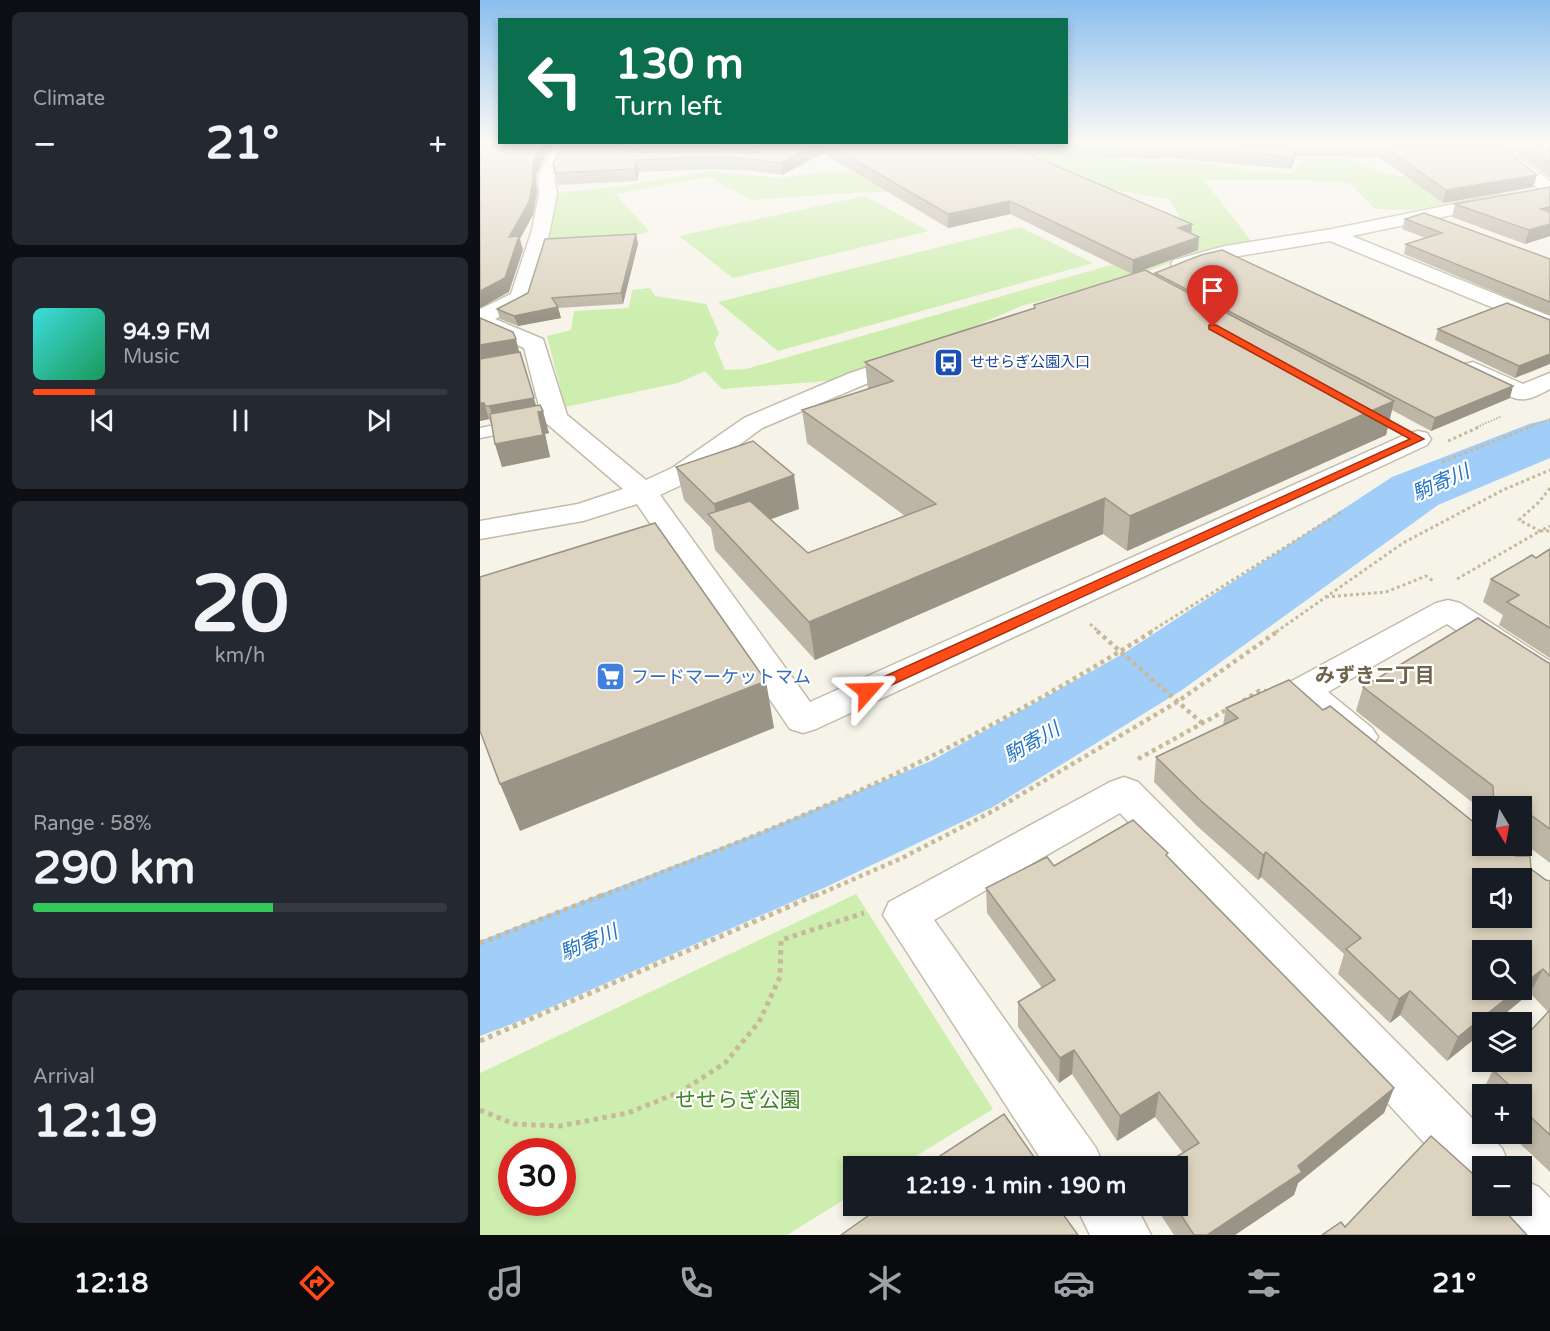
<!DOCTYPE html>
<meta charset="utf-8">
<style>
:root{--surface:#171b24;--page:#242831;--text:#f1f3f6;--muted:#9ea1a6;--line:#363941;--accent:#ff4b17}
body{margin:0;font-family:"Varela Round","Noto Sans JP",sans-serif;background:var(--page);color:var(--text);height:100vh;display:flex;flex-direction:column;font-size:22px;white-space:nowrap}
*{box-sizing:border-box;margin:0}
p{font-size:20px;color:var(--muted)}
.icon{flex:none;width:33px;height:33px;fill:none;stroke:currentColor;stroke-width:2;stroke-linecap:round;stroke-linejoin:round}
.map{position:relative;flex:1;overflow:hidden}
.side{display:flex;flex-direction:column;gap:12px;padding:12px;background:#0d0f14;width:480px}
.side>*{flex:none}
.banner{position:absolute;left:18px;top:18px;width:570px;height:126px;border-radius:0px;box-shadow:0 3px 9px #0003;background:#0b6e4f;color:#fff;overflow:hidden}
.needle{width:39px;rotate:170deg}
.fabs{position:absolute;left:992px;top:796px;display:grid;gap:12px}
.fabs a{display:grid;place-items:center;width:60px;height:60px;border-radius:0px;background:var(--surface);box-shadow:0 3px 9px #0003;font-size:30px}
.speed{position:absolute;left:18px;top:1138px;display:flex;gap:12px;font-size:30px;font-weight:700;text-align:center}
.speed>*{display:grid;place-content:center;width:78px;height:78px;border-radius:50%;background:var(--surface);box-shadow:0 3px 9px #0003;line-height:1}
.speed .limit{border:9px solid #d22;background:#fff;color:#111}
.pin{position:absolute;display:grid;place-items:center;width:51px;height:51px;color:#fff;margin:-62px -26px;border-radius:50% 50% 50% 0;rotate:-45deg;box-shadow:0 0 6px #0007}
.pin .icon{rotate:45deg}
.me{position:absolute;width:66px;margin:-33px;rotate:65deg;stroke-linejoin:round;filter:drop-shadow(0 0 4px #0008)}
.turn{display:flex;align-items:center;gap:21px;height:126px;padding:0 18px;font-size:27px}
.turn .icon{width:78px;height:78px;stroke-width:2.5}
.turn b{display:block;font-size:42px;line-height:51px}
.big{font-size:45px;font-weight:700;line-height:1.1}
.side .card{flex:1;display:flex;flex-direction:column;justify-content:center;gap:9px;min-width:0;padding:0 21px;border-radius:9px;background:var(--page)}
.side .dial{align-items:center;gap:0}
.dial b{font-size:78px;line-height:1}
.song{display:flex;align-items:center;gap:18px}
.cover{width:72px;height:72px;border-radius:9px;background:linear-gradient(135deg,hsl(180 70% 55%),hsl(150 70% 35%))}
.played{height:6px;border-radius:3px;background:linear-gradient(90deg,var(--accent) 15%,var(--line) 15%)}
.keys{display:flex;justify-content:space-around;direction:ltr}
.heat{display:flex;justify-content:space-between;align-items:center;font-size:33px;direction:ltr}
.charge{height:9px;border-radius:4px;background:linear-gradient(90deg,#34c759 58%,var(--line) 0)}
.trip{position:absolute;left:363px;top:1156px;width:345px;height:60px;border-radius:0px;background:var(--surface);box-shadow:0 3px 9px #0003;font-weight:700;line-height:60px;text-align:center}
.menu{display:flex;height:96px;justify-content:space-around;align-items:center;background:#090b0e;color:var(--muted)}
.menu .icon{width:42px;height:42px}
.menu .selected{color:var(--accent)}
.menu b{font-size:27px;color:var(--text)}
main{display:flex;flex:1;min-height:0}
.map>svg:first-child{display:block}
.green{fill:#cdeeae;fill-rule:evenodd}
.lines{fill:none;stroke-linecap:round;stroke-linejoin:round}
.river{fill:#a0cef8;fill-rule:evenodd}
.service-casing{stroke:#c3bcaa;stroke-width:3}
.minor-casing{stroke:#c3bcaa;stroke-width:3}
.tertiary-casing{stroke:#c3bcaa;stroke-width:3}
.path-far3{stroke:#c6ba9a;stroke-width:2;stroke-dasharray:1.5 1.5;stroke-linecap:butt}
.path-far2{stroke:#c6ba9a;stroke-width:3;stroke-dasharray:3 3;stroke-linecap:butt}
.path-far1{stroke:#c6ba9a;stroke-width:4.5;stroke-dasharray:4 4;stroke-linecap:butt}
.path{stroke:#c6ba9a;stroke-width:5;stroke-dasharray:4.5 4.5;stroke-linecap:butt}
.service{fill:#fff;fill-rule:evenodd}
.minor{fill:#fff;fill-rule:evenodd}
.tertiary{fill:#fff;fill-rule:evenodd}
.wall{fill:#bdb5a5;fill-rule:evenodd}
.shaded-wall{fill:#9a9486}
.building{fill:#dcd3c0;stroke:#9a9486;stroke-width:1.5;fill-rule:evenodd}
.route{fill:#ff4b17;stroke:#a6310f;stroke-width:1.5}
.labels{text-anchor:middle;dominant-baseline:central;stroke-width:4.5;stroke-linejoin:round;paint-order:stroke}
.far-transit-label{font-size:15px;fill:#164399;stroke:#fff;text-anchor:start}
.shop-label{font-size:18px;fill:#366cbe;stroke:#fff;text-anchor:start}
.water-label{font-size:20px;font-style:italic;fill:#2374c3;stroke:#fff}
.neighbourhood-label{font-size:20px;font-weight:bold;fill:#6f634c;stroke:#fff}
.near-park-label{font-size:21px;fill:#408323;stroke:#fff}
</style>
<main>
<section class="side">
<div class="card"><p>Climate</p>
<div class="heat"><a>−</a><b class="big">21°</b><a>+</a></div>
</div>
<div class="card">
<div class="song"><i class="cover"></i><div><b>94.9 FM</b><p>Music</p></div></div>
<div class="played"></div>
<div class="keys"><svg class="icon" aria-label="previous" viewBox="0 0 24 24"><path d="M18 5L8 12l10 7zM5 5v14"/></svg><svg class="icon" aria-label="pause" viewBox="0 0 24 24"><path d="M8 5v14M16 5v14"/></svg><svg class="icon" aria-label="next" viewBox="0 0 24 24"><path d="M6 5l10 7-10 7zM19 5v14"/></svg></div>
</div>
<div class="card dial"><b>20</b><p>km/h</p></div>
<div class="card"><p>Range · 58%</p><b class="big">290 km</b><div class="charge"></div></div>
<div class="card"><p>Arrival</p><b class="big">12:19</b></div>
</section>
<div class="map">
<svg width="1070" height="1235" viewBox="0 0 1070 1235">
<rect width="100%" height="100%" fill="#f6f3e9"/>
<g class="green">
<path d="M629 155 639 160 737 165 771 172 813 173 825 158C849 159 879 155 897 172L974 186 1041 185 1048 189 934 210 895 209 870 183 825 180H724L772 242 749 245 702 258 666 272 541 306 420 360 359 380 242 389 225 371 198 383 85 407 67 336 91 330 94 311 149 308 152 290 170 288 175 296 226 304 239 333 234 343 245 370 266 369 715 241 689 199 598 184 473 191 364 193 272 200 229 177 135 194 169 231 162 234 65 240 79 193 149 185 228 171 301 178 349 171 411 172 494 156Z"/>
<path d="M385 196 449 231 253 278 199 236Z"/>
<path d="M540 227 613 263 298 351 238 302Z"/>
<path d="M376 894 513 1109 418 1167H374L373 1194 307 1235H0V1073ZM32 1152H82V1203H32Z"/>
</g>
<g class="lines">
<path class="river" d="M1070 419V458L958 505 702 690 513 807 346 887 37 1022 0 1036V941L278 833 451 761 646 652 912 477 1049 424Z"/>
<defs>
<path id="service" d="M39 420 45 421 47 425 45 429 0 438V428Z"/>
<g id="minor">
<path d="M78 144H94L84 156 74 176 77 194 70 230 52 297 49 302 15 319 63 339 87 415 166 480 192 468 264 418 370 373 422 356 430 354 438 356 442 361 438 366 388 383 282 428 212 480 180 495 330 702 929 433 938 431 947 433 951 439 947 445 336 729 323 733 310 729 157 504 103 521 0 539V521L98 504 143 489 66 423 62 418 44 348 0 329V309L31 294 52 230 59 194 58 176 69 154Z"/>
<path d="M1018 195 1024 196 1027 200 1024 204 872 236 1070 316V331L850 241 747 258 701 270 694 268 691 264 694 260 745 246 852 229Z"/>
<path d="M993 362 1043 384 1070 373V389C1058 395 1048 402 1034 398L985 374 981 369 985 364Z"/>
<path d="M968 600 980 603 1070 661V689L1058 685 967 624 848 692 892 728 898 737 892 746 879 750 866 746 810 700 805 691 810 682 956 603Z"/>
<path d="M644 777 658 782 1002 1128V1134H1008L1022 1148 1030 1167H1002V1193L984 1186 640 813 454 920 616 1148 624 1167H566L403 915 409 902 630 782Z"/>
<path d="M1041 1179 1059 1187 1070 1198V1235H1030L1021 1225 1013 1206H1041Z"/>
<path d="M596 1206H656L671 1235H610Z"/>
</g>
<path id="tertiary" d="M1002 144H1020L1070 181V194L1064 193Z"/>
</defs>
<use href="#service" class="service-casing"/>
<use href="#minor" class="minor-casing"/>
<use href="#tertiary" class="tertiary-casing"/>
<g class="path-far3">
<path d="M997 427 1022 416"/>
<path d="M1049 427 1070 419"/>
</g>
<g class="path-far2">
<path d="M968 441 1001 426"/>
<path d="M962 462 1053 426"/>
<path d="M1070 488 1059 502 1039 520 1060 531 1070 526"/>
<path d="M977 579 1060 531H1070"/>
<path d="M846 597 906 592 946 576 953 581"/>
<path d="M610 624 619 632"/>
<path d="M670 632 861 512"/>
<path d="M796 632 923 543 1023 490 1070 470"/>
</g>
<g class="path-far1">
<path d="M617 631 722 723"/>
<path d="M763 701 779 691H786"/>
<path d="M658 759 748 709"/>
<path d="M121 896C218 858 316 821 411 776 501 733 588 684 673 631"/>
<path d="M335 896 422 858 513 811 697 702 798 631"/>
</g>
<g class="path">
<path d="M0 943 125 894"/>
<path d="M0 1041 338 894"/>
<path d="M0 1110 34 1124 80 1126 148 1113 202 1091 245 1063 279 1022 300 977 301 940 384 913"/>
</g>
<use href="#service" class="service"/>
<use href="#minor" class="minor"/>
<use href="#tertiary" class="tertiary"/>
</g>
<g class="wall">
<path d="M92 144H1018L1057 175 1053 187 963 203 899 157 816 156 811 169 681 157V159L550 155 712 224 711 233 718 250 652 274 530 214 468 228 343 153 302 175 265 170 225 169 159 172 157 181 78 185 75 173 93 147ZM139 149 165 152H150Z"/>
<path d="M1024 144H1070V178Z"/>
<path d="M1070 187V236L1045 244 972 217 975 204Z"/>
<path d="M925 219 1070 259V315L924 254 926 244 946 238 922 229Z"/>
<path d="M156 234 158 244 143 304 78 308 81 318 38 326 20 319 17 309 48 293Z"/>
<path d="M675 273 1030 398 951 431 912 410 906 435 647 551 623 534 335 660 235 550 231 528 204 500 196 467 319 509 290 519 328 553 425 516 327 443 322 410 388 389 385 362 554 308V305L675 275Z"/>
<path d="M0 318 56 405 69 433 65 434 70 457 22 467 15 444 11 423 9 419 0 421Z"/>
<path d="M1070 320 1035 378 955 340 958 329Z"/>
<path d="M1070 549V658L1019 625 1023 615 1003 602 1011 579 1056 558Z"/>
<path d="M1067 662 1070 663V863L1041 841V807H1002V810L876 711 883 687Z"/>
<path d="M746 708 1002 846 1051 869 1066 880 1070 881V1172L1030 1134H1041V1095H1002L1001 1094 1013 1070 1068 1012 1050 993 967 1061 920 1015 910 1023 858 974 864 954 781 877 778 880 717 826 674 782 676 757 743 725Z"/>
<path d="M687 856 914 1088 904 1113 818 1183 814 1195 755 1235H694L675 1206H698L703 1153 675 1117 637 1141 592 1074 579 1083 538 1027V1002L562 988 507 913 506 888 574 866Z"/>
</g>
<g class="shaded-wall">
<path d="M62 144H75L67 153 56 175 57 194 53 215 40 239 43 250 29 292 0 308V291L29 237 53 163Z"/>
<path d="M335 144H342L343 153 302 175 300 163Z"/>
<path d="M818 144 816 156 811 169 813 157Z"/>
<path d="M157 160 159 172 157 181 154 169Z"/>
<path d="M1057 175 1053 187 963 203 966 190Z"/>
<path d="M530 201V214L468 228V214Z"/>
<path d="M1070 207V218L1061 209Z"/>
<path d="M712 224 711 237 698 228Z"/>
<path d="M1070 224V236L1045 244 1049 230Z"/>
<path d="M156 234 158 244 143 304 141 293Z"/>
<path d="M719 237 718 250 652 274 653 260Z"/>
<path d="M78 307 81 318 38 326 34 316Z"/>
<path d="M36 339 40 355 0 362V345Z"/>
<path d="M40 352 58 412 63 411 69 433 65 434 70 457 22 467 15 444V423L9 406Z"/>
<path d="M1070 354V364L1035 378 1039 366Z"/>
<path d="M1033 386 1030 398 951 431 955 418Z"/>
<path d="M914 401 906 435 647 551 650 516Z"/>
<path d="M0 403H4L9 419 0 421Z"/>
<path d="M314 475 319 509 248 535 238 525 234 504Z"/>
<path d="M625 498 623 534 335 660 329 622Z"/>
<path d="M286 681 294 728 40 831 20 784Z"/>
<path d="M786 852 781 877 778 880 783 855Z"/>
<path d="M1063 969 1050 993 1014 1023H1002V1033L967 1061 978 1037 1037 990H1041V986Z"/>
<path d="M930 991 920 1015 910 1023 919 999Z"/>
<path d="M594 1050 592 1074 579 1083 580 1058Z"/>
<path d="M914 1088 904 1113 818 1183 814 1195 755 1235H727L818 1166Z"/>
<path d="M679 1092 675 1117 637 1141 640 1116Z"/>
</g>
<g class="building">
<path d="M0 144H62L53 163V181L49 202 29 237 39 236 25 278 0 291Z"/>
<path d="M278 144H335L300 163 263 158 223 157 157 160 154 169 75 173 73 164 82 147H131L150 152 276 153 283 149Z"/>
<path d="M347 144H525L712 224 698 228 719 237 653 260 530 201 468 214Z"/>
<path d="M595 144H818L813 157 682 145V147Z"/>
<path d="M857 144H1018L1057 175 966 190 901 145Z"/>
<path d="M1043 144H1070V163Z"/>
<path d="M1070 187V207L1061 209 1070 212V224L1049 230 975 204Z"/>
<path d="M944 213 1070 259V302L926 244 962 233 925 219Z"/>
<path d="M156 234 141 293 72 298 78 307 34 316 17 309 48 293 65 239Z"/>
<path d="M742 250 1033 386 955 418 675 273 721 255Z"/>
<path d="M665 270 914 401 650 516 625 498 329 622 228 514 270 501 328 553 456 504 322 410 413 381 385 362 555 308 554 305Z"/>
<path d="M1027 303 1070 320V354L1039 366 958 329Z"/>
<path d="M0 318 33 332 36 339 0 345Z"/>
<path d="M40 352 54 398 9 406H5L4 403H0V359Z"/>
<path d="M60 405 63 411 58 412 63 435 15 444 10 414Z"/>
<path d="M273 441 314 475 234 504 196 467Z"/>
<path d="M175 523 286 681 20 784 0 731V577Z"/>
<path d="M1070 549V628L1027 602 1039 595 1011 579 1052 555 1056 558Z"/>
<path d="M998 618 1067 662 1070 663V829L1052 816 1050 819H1041V807H1014L1013 786 883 687Z"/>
<path d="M809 680 843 710 850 706 996 824 1002 826V846H1023L1036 856H1050L1051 869 1066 880 1070 881V976L1063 969 1041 986V951H1002V990H1037L978 1037 930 991 919 999 866 949 881 938 786 852 783 855 721 801 676 757 758 718 746 708ZM1002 879H1041V918H1002Z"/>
<path d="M653 820 688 853 686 855 914 1088 818 1166 822 1172 727 1235H714L695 1206H698V1167H680L719 1143 679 1092 640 1116 594 1050 580 1058 538 1002 575 980 506 888 567 857 574 866Z"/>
<path d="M1070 1010V1135L1041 1108V1095H1040L1013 1070 1021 1062H1041V1041Z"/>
<path d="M524 1114 561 1167H443Z"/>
<path d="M951 1136 1002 1182V1206H1020L1047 1235H842L861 1222 865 1227Z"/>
<path d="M402 1206H577L598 1235H361Z"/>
</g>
<linearGradient id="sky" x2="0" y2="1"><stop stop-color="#8bbeee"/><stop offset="0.45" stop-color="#fbfaf5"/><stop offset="1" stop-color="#fbfaf5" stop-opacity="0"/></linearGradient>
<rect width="1070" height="317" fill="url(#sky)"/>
<path class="route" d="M729 325H736L944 439 392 694H381L379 691 381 687 930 439 729 329Z"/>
<defs>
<symbol id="bus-square" viewBox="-11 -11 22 22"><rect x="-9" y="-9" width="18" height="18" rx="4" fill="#1a4fb4" stroke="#fff"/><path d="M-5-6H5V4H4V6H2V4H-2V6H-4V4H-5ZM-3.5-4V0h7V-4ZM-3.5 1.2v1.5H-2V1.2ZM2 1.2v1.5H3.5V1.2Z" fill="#fff"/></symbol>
<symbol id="supermarket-square" viewBox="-11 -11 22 22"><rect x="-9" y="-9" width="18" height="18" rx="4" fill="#3f7fe0" stroke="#fff"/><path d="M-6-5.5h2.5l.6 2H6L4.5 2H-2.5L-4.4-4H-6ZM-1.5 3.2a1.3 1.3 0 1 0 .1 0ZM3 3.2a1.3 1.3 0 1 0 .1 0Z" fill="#fff"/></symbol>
</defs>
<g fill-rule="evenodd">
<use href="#bus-square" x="452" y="346" width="33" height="33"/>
<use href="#supermarket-square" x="114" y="660" width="33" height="33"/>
</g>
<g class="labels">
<g class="far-transit-label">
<text x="490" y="362">せせらぎ公園入口</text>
</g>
<g class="shop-label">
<text x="151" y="677">フードマーケットマム</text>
</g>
<g class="water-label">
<text transform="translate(961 483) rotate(-24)">駒寄川</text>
<text transform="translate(552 743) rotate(-30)">駒寄川</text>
<text transform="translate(109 943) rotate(-23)">駒寄川</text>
</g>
<g class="neighbourhood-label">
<text x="895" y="676">みずき二丁目</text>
</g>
<g class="near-park-label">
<text x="258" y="1100">せせらぎ公園</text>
</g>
</g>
</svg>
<div class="fabs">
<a><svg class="needle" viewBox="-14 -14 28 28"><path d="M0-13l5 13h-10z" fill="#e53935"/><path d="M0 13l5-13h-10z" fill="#9ea1a6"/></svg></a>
<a><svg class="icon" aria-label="sound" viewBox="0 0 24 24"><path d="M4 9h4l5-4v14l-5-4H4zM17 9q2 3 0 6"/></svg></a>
<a><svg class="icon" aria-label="search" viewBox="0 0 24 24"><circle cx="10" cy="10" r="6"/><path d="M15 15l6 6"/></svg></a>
<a><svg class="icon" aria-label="layers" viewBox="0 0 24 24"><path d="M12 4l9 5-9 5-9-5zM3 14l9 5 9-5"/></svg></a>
<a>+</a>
<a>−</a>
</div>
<div class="speed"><div class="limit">30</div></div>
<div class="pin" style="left:733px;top:327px;background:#d93025"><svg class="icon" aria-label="arrive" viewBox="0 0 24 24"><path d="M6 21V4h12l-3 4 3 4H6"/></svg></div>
<svg class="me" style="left:387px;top:691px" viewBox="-20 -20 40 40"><path d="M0-17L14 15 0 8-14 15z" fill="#ff4b17" stroke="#fff" stroke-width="4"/></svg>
<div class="trip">12:19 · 1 min · 190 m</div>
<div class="banner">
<div class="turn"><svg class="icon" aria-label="left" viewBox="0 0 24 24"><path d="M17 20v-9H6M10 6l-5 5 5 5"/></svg><div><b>130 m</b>Turn left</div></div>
</div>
</div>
</main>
<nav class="menu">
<b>12:18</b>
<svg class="icon selected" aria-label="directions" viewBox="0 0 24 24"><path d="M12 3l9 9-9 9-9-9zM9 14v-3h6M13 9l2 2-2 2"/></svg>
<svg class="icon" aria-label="music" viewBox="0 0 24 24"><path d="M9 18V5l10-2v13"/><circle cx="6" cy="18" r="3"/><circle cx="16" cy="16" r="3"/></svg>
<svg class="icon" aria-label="phone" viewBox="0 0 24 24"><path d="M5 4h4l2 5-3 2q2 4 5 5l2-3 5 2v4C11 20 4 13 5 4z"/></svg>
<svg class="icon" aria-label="climate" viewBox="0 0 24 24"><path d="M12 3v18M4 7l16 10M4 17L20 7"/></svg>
<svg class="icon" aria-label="car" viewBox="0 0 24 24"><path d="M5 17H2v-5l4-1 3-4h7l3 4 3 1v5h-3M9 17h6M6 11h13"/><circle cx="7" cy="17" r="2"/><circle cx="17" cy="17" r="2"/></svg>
<svg class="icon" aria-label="filters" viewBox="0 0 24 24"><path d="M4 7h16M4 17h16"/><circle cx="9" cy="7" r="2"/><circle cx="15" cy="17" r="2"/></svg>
<b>21°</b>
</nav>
